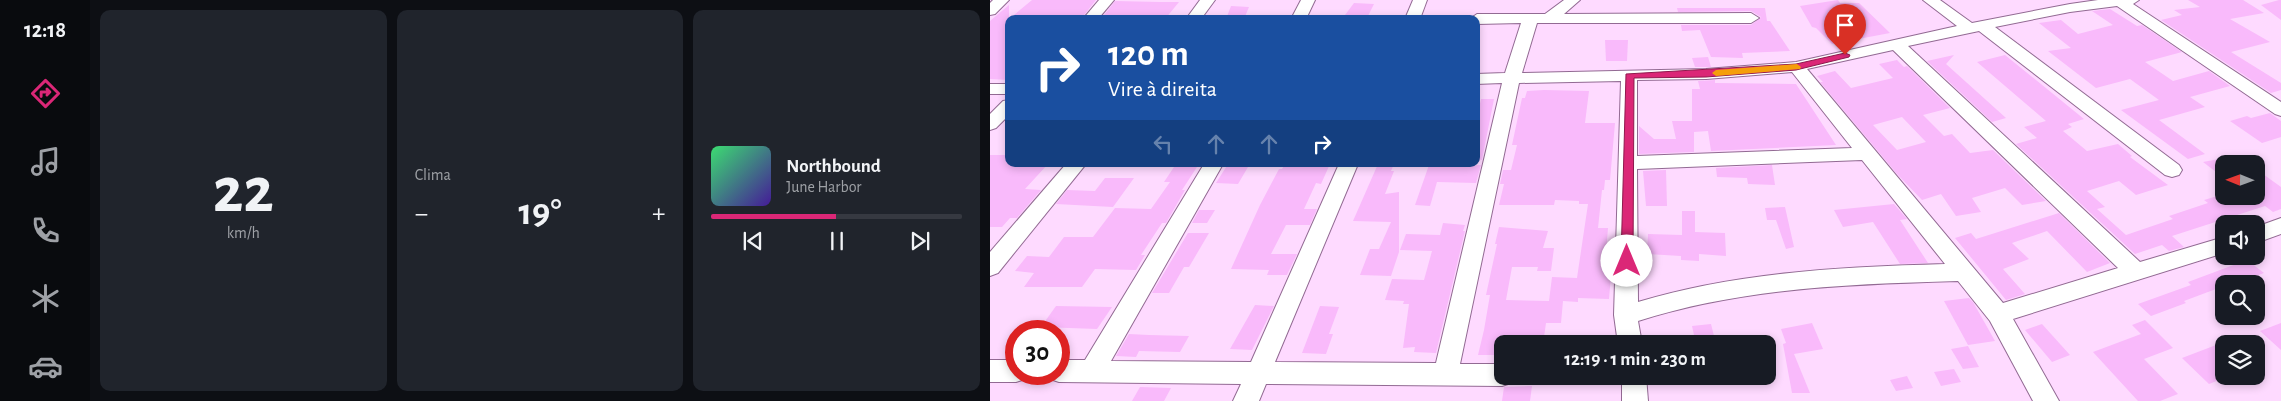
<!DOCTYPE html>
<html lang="pt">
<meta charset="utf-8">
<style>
:root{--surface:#171b24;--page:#20242c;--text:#f1f3f6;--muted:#9ea1a6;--line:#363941;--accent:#db2777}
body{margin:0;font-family:"Alegreya Sans",sans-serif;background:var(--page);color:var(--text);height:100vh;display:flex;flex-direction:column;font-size:19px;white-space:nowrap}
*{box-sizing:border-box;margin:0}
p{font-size:16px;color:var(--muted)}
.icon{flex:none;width:28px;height:28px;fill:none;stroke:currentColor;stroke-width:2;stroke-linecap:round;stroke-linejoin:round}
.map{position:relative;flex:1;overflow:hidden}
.details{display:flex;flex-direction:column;gap:10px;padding:10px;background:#0d0f14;width:900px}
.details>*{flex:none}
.banner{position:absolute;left:15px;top:15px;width:475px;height:152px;border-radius:10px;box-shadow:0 2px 8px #0003;background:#1a4fa0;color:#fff;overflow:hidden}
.needle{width:32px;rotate:271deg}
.buttons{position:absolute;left:1225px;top:155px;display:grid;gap:10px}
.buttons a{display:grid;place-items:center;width:50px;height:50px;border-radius:10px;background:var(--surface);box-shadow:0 2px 8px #0003;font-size:25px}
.speed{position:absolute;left:15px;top:320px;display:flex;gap:10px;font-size:25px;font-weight:700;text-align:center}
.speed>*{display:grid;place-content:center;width:65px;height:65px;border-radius:50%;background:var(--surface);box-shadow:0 2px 8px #0003;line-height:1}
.speed .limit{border:8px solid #d22;background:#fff;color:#111}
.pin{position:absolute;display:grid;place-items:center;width:42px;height:42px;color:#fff;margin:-51px -21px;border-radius:50% 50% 50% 0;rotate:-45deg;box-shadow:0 0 5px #0007}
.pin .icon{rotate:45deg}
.me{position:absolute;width:55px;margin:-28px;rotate:0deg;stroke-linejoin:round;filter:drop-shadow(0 0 4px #0008)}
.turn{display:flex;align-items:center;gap:18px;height:105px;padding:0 20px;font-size:22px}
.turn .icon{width:65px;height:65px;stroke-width:2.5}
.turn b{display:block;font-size:35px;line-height:42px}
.lanes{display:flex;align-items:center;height:48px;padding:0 20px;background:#0003;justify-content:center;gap:25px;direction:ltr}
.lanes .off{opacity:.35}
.big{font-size:38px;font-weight:700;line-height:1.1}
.details .card{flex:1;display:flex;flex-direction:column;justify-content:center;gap:8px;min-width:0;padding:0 18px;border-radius:10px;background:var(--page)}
.details .dial{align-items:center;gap:0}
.dial b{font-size:65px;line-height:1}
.song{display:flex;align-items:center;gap:15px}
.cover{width:60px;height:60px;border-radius:8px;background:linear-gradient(135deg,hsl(140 70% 55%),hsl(260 70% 35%))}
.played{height:5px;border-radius:2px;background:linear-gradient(90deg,var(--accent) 50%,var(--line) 50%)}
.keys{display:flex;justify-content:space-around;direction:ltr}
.heat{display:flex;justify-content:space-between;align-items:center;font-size:28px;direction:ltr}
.details .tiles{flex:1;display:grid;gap:10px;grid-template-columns:repeat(3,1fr)}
.trip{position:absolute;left:504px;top:335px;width:282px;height:50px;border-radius:10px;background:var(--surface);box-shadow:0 2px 8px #0003;font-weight:700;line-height:50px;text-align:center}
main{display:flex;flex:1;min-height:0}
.menu{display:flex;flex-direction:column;width:90px;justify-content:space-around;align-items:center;background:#090b0e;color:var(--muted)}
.menu .icon{width:35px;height:35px}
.menu .selected{color:var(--accent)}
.menu b{font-size:22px;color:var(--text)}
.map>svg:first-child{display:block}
.building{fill:#f9bafb;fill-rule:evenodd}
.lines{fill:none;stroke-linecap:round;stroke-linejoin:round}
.minor-casing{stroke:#926a93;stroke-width:2}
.minor{fill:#fff;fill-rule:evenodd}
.route{fill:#db2777;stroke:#8e194d}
.slow{fill:#f59e0b}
</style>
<main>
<nav class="menu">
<b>12:18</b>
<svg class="icon selected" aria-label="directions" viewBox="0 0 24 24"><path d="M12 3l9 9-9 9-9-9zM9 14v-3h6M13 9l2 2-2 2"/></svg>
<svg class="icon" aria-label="music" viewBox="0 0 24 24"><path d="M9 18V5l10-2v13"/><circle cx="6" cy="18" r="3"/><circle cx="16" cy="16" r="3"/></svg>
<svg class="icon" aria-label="phone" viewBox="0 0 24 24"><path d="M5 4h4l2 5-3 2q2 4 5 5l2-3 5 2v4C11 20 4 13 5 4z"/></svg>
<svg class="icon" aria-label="climate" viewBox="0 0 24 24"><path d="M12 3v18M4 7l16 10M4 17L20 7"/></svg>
<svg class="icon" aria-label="car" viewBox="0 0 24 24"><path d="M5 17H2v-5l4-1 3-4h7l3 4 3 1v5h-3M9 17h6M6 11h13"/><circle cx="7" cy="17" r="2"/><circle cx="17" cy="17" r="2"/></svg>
</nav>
<section class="details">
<div class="tiles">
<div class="card dial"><b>22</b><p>km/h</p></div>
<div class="card"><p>Clima</p>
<div class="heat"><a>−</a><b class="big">19°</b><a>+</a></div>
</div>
<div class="card">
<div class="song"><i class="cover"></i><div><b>Northbound</b><p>June Harbor</p></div></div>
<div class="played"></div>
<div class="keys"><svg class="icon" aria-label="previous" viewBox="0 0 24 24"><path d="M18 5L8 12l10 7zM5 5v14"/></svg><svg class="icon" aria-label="pause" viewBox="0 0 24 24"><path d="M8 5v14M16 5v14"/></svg><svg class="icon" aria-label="next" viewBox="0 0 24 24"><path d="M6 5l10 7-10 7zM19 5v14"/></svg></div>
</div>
</div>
</section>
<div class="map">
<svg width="1291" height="401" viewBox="0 0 1291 401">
<rect width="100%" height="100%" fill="#fedaff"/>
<g class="building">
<path d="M42 0H106L91 19H73L76 16 24 15Z"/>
<path d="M848 0 850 3H869L900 33 842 44 826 28 822 27 810 6Z"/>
<path d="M1198 0H1253L1274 13 1240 19 1280 42 1241 52 1291 83V90L1281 93 1171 20 1192 15 1184 10 1210 7Z"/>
<path d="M1289 0H1291V20L1271 5Z"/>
<path d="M125 1 170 2H189L175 19H111Z"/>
<path d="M364 3 384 4 378 16 355 15Z"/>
<path d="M19 5V80L0 79V21Z"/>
<path d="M241 6 259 7 254 19H236Z"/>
<path d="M687 8H775L777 21H780L800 51 752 53 753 58 721 57 710 30 692 31 691 25H761L771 17 761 11 688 12Z"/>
<path d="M1120 9 1147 26 1152 25 1192 52 1155 62 1183 81 1219 71 1240 86 1200 97 1215 107 1169 120 1215 154 1198 159 1131 110 1169 100 1140 79 1106 88 1058 51 1081 48 1049 23 1071 20 1088 34 1123 25 1102 11Z"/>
<path d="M615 40H638L637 61H616Z"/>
<path d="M964 55 956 64 1016 118 1002 122 937 61Z"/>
<path d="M1015 55 1094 119 1078 124 1082 127 1073 131 1097 151 1128 144 1142 156 1140 157 1178 185 1146 195 1129 181 1097 191 1115 207 1107 209 1136 235 1183 219 1179 216 1218 203 1214 200 1234 194V196H1266V169L1291 187V209L1283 212 1275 206 1182 236 1194 247 1179 251 1172 245 1145 254 1026 144 1047 138 1034 127 1056 121 987 62Z"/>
<path d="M718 57 721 67H705L702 58Z"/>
<path d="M907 60 914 67 917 66 960 108 933 115 954 136 962 134 980 153 1003 150 1056 201 1032 205 1015 188 982 198 991 212 966 216 951 194 932 200 907 174 830 82H833L827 76 845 71 861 88 903 78 889 64ZM912 117 936 142 907 150 883 125Z"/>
<path d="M725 80V83L806 84 846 145 721 151 718 131 704 132V152L649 154V126L664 139H686L682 121H702V89H710L708 81Z"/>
<path d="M554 90 599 91 595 123H625L620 180H615L614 190H612L608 228H618L616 253H623L619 299 588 298V302L573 301 571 323H556L553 344H512L510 355H488L494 330 500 295H496L507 244H505L509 227 558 231 553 248H564L561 271H547L548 267H522L516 300 559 301 562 277 587 278 598 204H589V201L565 200 564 205H509L514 184H510L513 170H521L527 145H522L532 98H535L537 91Z"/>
<path d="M491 99H504L492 160 486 159V113H488Z"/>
<path d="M1280 113 1291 121V137L1272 143 1240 121 1257 116 1261 118Z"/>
<path d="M0 155H19V164H58L35 189 51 190 27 218H20L12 227H0Z"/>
<path d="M1234 158V178L1213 162Z"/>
<path d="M238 164H256L254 167H258L248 184 226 183Z"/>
<path d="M295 164H340L331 184 326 183 314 209H327L320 225H296L281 254H307L297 275H277L279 270 241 269 270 205 289 169H292Z"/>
<path d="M388 164H404L401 171H404L395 194 409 192V252L401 276 370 275 380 249H389L401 222 363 221Z"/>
<path d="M439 165 469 166 491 165 486 183 447 182 440 206 425 205Z"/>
<path d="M782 165 785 185 758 184 757 178 727 177 726 168Z"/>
<path d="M184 167H207L192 190H195L176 223H172L151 255H155L146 270 105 269 92 287H34L44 273 25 271 37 256 59 257 74 237H103L125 208 161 209 180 182H174Z"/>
<path d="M676 170 677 206H656L653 171Z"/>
<path d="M115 178H144L123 207 66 204 77 190 105 191Z"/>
<path d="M904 204 917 219 910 220 938 263 910 264 883 222 853 227 844 210Z"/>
<path d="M795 207 804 247 796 249 786 220H777L775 208Z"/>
<path d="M209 210H225L217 223H202Z"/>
<path d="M692 211H705V232L735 233 736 256 709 254V261L691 260V256L657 254 658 234 692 235Z"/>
<path d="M1069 213 1120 263 1097 272 1057 231 1022 243 1039 259 1013 269 1035 294 1016 300 965 238 981 233 986 239Z"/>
<path d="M453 223 475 225 473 231H475L446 353 424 352 425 347 413 348 419 304H413L414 301 395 300 402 279 434 280 442 251 410 250 416 234 450 235Z"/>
<path d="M198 233H219L199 267H194L179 293H162Z"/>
<path d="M1257 260 1274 273 1246 284H1234V286L1194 301 1196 303 1161 316 1148 304 1201 285 1198 282Z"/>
<path d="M979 298 983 302 1005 341 978 345 954 301Z"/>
<path d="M265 305 284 306 262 350 240 349Z"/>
<path d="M66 306 122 307 107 329 51 327Z"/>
<path d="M330 306 349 307 339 334H343L336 354 312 353Z"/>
<path d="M1155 320 1183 348 1154 359 1188 394 1170 401H1148L1103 352 1151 334 1142 325Z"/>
<path d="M822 323 833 349 804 354 820 393H802L793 344 796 343 791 329Z"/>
<path d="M1291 323V350L1270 331Z"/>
<path d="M721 324 726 344H706L702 326Z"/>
<path d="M1052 324 1080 355 1062 362 1035 330Z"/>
<path d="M139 334 159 335 199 336 190 352 149 351 146 357 126 356Z"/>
<path d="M1234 342V378L1219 384 1192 358Z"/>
<path d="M978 346 989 367 973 369 961 349Z"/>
<path d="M964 369 971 382 951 386 944 372Z"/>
<path d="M917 376 923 388 906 391 900 380Z"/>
<path d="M542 386 540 401H512L514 387Z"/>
<path d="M150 387 181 388 174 401H142Z"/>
</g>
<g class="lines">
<defs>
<g id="minor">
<path d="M3 0H19L5 14 0 15V3Z"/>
<path d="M109 0H124L108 19H93Z"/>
<path d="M210 0H225L211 19H196Z"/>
<path d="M311 0H325L316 19H301Z"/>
<path d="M423 0H437L430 19H415Z"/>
<path d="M574 0H590L574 14 761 13 769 18 761 23H547L532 73 716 69 806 62 967 26 933 0H950L982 23 1080 4 1108 0H1149L1143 4 1291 102V116L1285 114 1127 6 1080 12 1005 27 1189 165 1192 170 1189 175 1182 177 1175 175 989 31 918 46 1150 262 1234 237V253L1023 319 1069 401H1043L1000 321 968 281C860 284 752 288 648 321L652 344H628L624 315 631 81 529 83 470 364H512V376H524L521 383 512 386 276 384 269 401H243L251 384 69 382 60 379 58 374H69V360H95L214 164H233L121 361 261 362 349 164H368L285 362 446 363 512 83 486 84V74L515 73 531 23 487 24 486 19H480L487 14H555ZM903 50 1128 268 1013 303 817 69ZM802 72 862 148 647 156V80L716 79ZM872 160 955 264C851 267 747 272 648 302L647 169Z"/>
<rect x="0" y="84" width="19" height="10"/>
<path d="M19 100V115L6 128 0 130V114L13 101Z"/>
<path d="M76 164H96L8 273 0 276V252Z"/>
<path d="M1291 218V234L1266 243V227Z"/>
<path d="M0 360H26V374H37L35 379 26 382H0Z"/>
<path d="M632 376H656L658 401H632Z"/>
</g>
</defs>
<use href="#minor" class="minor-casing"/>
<use href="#minor" class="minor"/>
</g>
<path class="route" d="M855 53 860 55 859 57 806 70 716 77 644 78 643 261 641 264H632L631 261 636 74 806 64Z"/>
<path class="slow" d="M807 64 811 67 810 69 726 76 722 73 726 70Z"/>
</svg>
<div class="buttons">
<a><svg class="needle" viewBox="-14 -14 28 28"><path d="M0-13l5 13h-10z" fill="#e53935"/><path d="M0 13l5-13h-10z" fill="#9ea1a6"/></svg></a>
<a><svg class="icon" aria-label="sound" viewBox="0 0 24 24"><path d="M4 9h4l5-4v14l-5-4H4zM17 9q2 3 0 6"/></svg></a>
<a><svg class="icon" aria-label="search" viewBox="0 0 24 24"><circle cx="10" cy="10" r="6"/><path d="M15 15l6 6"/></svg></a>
<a><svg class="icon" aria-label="layers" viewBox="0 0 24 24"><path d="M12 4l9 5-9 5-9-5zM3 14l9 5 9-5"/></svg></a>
</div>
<div class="speed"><div class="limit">30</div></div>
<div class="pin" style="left:855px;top:55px;background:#d93025"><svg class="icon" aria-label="arrive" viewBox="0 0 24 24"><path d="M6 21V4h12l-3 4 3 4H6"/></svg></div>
<svg class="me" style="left:637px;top:261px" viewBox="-20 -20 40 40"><circle r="19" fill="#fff"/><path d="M0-13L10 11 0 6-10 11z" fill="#db2777"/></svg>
<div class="trip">12:19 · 1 min · 230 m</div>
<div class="banner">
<div class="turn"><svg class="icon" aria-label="right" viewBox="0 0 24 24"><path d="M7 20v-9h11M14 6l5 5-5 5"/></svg><div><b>120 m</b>Vire à direita</div></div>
<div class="lanes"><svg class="icon off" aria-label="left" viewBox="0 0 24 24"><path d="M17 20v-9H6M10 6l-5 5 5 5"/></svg><svg class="icon off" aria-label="ahead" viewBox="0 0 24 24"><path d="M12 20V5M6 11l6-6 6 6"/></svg><svg class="icon off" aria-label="ahead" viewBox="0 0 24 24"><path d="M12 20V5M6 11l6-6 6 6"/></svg><svg class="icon" aria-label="right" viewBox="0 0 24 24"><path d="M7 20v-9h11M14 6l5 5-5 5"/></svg></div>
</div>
</div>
</main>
